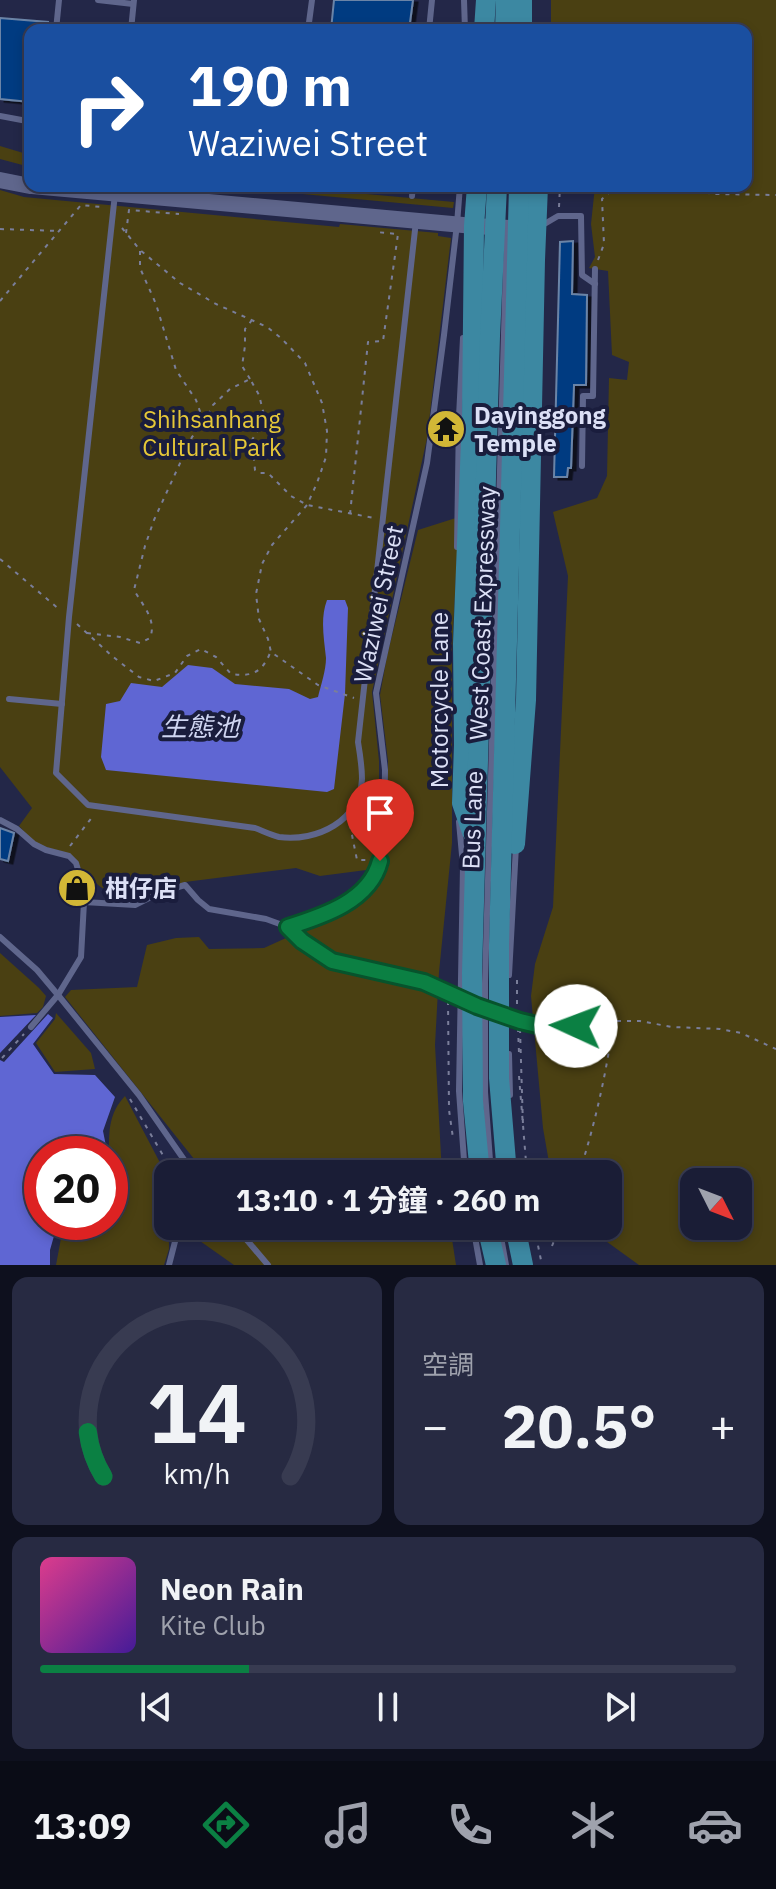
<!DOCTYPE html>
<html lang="zh-TW">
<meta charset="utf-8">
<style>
:root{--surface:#1a1d36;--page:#272a42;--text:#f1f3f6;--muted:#9fa2ad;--line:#383b51;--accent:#0b8043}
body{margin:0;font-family:"IBM Plex Sans","Noto Sans TC",sans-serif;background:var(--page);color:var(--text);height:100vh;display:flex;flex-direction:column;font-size:30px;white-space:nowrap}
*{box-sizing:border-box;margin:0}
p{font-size:26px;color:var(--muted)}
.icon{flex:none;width:44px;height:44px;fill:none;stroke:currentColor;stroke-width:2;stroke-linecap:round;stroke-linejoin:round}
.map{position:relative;height:1265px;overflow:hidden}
.panel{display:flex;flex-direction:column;gap:12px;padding:12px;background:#0e101e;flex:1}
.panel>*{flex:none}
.guide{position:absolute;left:24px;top:24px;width:728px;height:168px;border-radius:16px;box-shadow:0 4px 12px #0003,0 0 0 2px var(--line);background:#1a4fa0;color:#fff;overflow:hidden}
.needle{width:52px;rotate:132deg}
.fabs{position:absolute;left:680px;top:1168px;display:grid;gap:16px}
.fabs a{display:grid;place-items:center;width:72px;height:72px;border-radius:16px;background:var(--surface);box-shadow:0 4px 12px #0003,0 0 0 2px var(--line);font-size:40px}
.speed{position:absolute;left:24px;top:1136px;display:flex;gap:16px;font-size:40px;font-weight:700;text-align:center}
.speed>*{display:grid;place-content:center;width:104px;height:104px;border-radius:50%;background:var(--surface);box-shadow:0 4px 12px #0003,0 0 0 2px var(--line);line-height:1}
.speed .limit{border:12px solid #d22;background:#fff;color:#111}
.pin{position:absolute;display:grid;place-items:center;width:68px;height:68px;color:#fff;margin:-82px -34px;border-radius:50% 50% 50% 0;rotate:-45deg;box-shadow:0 0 8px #0007}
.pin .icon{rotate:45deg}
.me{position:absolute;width:88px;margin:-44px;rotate:272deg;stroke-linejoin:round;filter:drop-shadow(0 0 6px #0008)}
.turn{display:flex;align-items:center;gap:28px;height:168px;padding:0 32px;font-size:36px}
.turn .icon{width:104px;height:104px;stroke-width:2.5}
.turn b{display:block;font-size:56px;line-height:68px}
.big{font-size:60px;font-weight:700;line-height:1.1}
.panel .tile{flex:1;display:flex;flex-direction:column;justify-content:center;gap:12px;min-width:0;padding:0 28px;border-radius:16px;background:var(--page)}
.panel .dial{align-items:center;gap:0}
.dial svg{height:208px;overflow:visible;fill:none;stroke:var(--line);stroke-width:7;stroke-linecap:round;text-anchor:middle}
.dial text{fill:var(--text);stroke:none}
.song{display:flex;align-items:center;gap:24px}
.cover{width:96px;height:96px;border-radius:12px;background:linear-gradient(135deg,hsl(330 70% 55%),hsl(260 70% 35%))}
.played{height:8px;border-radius:4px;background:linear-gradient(90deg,var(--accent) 30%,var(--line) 30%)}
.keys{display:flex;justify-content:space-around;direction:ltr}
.heat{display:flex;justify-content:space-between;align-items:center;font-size:44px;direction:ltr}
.panel .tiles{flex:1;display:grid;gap:12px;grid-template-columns:1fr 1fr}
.tile:last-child{grid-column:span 2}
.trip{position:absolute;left:154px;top:1160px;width:468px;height:80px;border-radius:16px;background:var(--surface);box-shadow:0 4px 12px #0003,0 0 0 2px var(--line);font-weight:700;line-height:80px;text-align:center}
.menu{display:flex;height:128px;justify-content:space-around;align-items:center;background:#0a0c16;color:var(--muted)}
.menu .icon{width:56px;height:56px}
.menu .on{color:var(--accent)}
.menu b{font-size:36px;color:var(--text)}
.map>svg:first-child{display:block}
.green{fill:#4a4012;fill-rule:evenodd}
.water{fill:#5f66d3}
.building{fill:#003b81;stroke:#6b84a7;stroke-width:2;filter:url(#shadow)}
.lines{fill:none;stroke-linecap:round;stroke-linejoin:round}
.path{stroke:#7a7e9a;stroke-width:2;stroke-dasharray:4 6;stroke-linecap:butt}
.service{stroke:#5f668c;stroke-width:6}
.tertiary{stroke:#5f668c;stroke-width:16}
.trunk{stroke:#3c88a2;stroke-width:20}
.route-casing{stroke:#07532c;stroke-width:20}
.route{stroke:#0b8043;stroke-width:14}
.labels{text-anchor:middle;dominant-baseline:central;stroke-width:8;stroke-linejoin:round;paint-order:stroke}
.poi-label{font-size:24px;font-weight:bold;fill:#dce0f6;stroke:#1a1d3d;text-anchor:start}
.park-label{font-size:24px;fill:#e5c738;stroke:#1a1d3d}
.street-label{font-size:24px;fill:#dce0f6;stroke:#1a1d3d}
.water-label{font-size:26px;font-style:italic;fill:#d0d6f2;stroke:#1a1d3d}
</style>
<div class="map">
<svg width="776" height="1265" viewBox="0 0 776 1265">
<defs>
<filter id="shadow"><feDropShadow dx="4.5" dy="2.5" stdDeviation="0" flood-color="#0009"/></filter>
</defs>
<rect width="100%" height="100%" fill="#232748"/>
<g class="green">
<path d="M551 0H776V1265H639L585 1226H608V1174H551L543 1128 531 996 535 964 553 907 568 576 553 512 597 498 607 476 609 378 627 380 629 362 612 355 608 271 589 268 595 257 591 224 595 186H746V30H551ZM694 1182H738V1226H694Z"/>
<path d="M0 146 30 155V167L0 159Z"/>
<path d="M217 186H279L454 202 453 208Z"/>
<path d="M0 190 24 197 339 227 340 224 438 233V236L451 238 427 438 372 692 379 761V836L374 869 320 876 296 868 185 882 128 903V892C110 892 101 892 91 876L84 878C75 845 64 856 39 844 31 841 25 832 19 826L32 808 0 767Z"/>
<path d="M459 517 452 651V843L439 972 435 1045 442 1174H206L65 997 71 990 137 987 147 945 176 938 199 937 209 949 264 948 352 908 380 874 388 836V761L380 695 387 656 418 530Z"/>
<path d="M0 953 39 988 46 996 43 1007 37 1013 0 1016Z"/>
<path d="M56 1013 91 1053 95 1069 55 1072 36 1043 55 1019Z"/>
<path d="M125 1096 168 1178 169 1249 164 1265H56L62 1233 68 1222H110V1154H107L109 1152C109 1130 109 1113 125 1096Z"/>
<path d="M192 1226H450L456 1265H234L190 1234Z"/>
</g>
<g class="water">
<path d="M327 600H345L348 608 345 694 334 789 327 792 106 770 101 757 106 704 120 701 131 683 162 687 188 665 212 668 235 684 289 689 310 699 318 697C321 685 326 670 326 658 324 638 320 619 327 600Z"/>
<path d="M48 1014 53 1018 33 1044 54 1074 95 1075 115 1097 103 1131 107 1151 104 1154H42V1222H58L50 1250V1265H0V1060L4 1062Z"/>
<path d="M36 1015 0 1053V1017Z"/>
</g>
<g class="building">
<path d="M334 0H413L409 30 354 24 353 30H331Z"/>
<path d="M0 18 48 22 47 30H30V102L0 99Z"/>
<path d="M573 241 572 294 587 295 586 385H574L571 468H568L567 477H554L560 242Z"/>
<path d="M443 420 454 425 449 438 438 434Z"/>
<path d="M0 828 14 833 8 861 0 859Z"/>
</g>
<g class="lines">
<g class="path">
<path d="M559 207 560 186"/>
<path d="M122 228 140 250 180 283 216 304 267 327 281 338 305 363 322 403 327 431 326 457 317 483 307 505 272 545 262 564 256 594 259 619 268 639 271 652 318 685 354 698"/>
<path d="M0 229 59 231"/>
<path d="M126 233 129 210 179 214"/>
<path d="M140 251V268L156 304 176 370 196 400 204 423C213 423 225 426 233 424 248 421 245 419 260 426"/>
<path d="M598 260 604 244 602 199 612 190 628 193 675 188 715 194 776 195"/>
<path d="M0 301 81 205 101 207 104 209"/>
<path d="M250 379 242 366 245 346V329L252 320"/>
<path d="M350 514 368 342 383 341 398 234 376 232"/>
<path d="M0 559 60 610"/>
<path d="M77 624 112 656 139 677 154 681 175 673 187 656 201 649 216 657 231 674C251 677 262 673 270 653"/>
<path d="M87 633 120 637 140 643 150 638C157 620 143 606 134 590L145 546 154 520 192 437 204 423 213 405 230 389 250 379 259 395 264 415 260 426 252 440 255 470 259 473H268L291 496 307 505 374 518"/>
<path d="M350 825 357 860H371"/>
<path d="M70 846 93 816"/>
<path d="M517 980V1009"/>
<path d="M448 1001 449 1110 453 1138"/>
<path d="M597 1021H640L672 1027 720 1029 741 1033 776 1049"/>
<path d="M518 1028 519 1053"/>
<path d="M520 1029 523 1126"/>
<path d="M2 1058 24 1034"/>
<path d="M519 1076 527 1174"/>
<path d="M130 1099 174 1174"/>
<path d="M579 1174C594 1127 605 1080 612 1031L601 1029"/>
<path d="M534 1226 542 1265"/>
<path d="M552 1246 560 1226"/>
</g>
<g class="service">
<path d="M98 0 133 4"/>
<path d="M464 0 465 30"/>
<path d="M56 30 59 0"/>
<path d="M131 30 134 0"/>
<path d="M308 30 312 0"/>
<path d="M429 30 432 0"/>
<path d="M0 116 27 121"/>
<path d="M115 194 69 617 56 773 88 805 255 828C263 831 271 835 279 837 317 842 360 821 362 779 362 767 360 754 358 742L416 221"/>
<path d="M412 196 413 186"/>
<path d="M541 226 558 216H581L582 275 595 284"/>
<path d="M582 466 583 396H593L595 269"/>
<path d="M457 547 459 417 463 338"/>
<path d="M9 699 62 704"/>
<path d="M0 820 17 829 34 844 46 850 69 856 76 863 83 886 84 902 135 905 161 892 185 885 198 900 209 909 266 919 288 927 318 919 355 898 370 883 377 873 384 838 385 770 376 693 427 463 444 335 457 224 460 186"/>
<path d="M459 822 463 866 459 1091 465 1174"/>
<path d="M288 927 302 941 332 961 424 982 462 999"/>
<path d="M0 937 37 970 58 995 139 1095 194 1174"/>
<path d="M509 975 516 846"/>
<path d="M503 1014C535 1028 559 1024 592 1027"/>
<path d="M31 1027 58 995 81 957 84 902"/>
<path d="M509 1054 510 1095"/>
<path d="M491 1174 485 1092V983L507 230"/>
<path d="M235 1226 268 1265"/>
<path d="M473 1226 480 1265"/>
<path d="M499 1226 506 1265"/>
<path d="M169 1265 179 1226"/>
</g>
<g class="tertiary">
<path d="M0 180 30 186"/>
<path d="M32 186 474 226 529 229"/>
</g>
<g class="trunk">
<path d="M484 30 486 0"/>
<path d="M505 30 506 0"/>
<path d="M522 30V0"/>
<path d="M472 832 462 803 464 745 463 644 472 416 474 226 477 186"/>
<path d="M515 844 526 700 535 260 538 186"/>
<path d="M480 1174 473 1101 472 973 490 336 497 186"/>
<path d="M507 1174 499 1078V945L519 186"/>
<path d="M487 1226 496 1265"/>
<path d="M515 1226 523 1265"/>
</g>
</g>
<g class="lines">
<defs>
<path id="route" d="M380 861C370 901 323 916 288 927L302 941 332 961 424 982 477 1006 520 1021 541 1026H576"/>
</defs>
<use href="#route" class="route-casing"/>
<use href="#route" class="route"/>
</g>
<defs>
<symbol id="temple-disc" viewBox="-11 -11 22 22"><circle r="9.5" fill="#d2b736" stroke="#1a1d3d"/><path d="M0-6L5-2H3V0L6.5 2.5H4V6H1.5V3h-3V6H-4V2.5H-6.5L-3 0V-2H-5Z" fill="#111"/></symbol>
<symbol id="shop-disc" viewBox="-11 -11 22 22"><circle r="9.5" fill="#d2b736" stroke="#1a1d3d"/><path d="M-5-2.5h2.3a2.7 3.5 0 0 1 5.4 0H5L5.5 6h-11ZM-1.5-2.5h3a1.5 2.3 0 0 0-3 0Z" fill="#111"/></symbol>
</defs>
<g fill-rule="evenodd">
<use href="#temple-disc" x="424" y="407" width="44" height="44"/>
<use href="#shop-disc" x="55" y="866" width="44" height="44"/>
</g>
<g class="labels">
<g class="poi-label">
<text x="474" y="415">Dayinggong<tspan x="474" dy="28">Temple</tspan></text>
<text x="105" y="888">柑仔店</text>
</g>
<g class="park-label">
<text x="212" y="419">Shihsanhang<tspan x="212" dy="28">Cultural Park</tspan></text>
</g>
<g class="street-label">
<text transform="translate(378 604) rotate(-78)">Waziwei Street</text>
<text transform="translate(482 613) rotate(-88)">West Coast Expressway</text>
<text transform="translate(439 700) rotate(-90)">Motorcycle Lane</text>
<text transform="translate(472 820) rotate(-88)">Bus Lane</text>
</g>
<g class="water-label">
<text x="200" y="726">生態池</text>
</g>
</g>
</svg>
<div class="fabs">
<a><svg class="needle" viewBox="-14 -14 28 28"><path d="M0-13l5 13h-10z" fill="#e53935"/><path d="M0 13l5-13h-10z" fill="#9fa2ad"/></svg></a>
</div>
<div class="speed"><div class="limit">20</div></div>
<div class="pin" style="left:380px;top:861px;background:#d93025"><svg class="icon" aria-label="arrive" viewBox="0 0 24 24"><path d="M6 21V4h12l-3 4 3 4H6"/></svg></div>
<svg class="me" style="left:576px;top:1026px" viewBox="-20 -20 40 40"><circle r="19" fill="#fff"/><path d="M0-13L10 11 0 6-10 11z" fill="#0b8043"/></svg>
<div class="trip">13:10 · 1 分鐘 · 260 m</div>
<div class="guide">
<div class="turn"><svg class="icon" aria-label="right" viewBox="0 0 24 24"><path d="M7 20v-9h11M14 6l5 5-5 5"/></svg><div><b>190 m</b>Waziwei Street</div></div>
</div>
</div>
<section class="panel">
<div class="tiles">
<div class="tile dial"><svg viewBox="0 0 100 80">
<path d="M14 69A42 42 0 1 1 86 69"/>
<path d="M14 69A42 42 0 0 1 8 52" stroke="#0b8043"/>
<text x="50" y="56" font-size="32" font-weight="700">14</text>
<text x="50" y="72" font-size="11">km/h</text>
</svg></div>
<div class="tile"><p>空調</p>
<div class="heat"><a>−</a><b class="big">20.5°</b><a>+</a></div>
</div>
<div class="tile">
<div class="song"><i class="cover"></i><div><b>Neon Rain</b><p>Kite Club</p></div></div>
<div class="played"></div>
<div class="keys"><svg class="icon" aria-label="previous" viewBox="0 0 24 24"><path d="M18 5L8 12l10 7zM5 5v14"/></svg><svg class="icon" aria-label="pause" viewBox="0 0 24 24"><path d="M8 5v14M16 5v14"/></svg><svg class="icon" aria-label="next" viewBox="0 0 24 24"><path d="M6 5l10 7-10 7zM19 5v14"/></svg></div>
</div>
</div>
</section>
<nav class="menu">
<b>13:09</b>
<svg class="icon on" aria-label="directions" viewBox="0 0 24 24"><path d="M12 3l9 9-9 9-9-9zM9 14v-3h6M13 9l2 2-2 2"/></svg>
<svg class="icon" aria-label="music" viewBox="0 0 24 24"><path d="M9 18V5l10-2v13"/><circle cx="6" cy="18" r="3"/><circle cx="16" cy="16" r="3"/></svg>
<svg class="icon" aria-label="phone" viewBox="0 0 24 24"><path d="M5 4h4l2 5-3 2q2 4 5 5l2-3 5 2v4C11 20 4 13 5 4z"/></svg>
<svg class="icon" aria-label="climate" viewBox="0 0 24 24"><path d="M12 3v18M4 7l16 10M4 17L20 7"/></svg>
<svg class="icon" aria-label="car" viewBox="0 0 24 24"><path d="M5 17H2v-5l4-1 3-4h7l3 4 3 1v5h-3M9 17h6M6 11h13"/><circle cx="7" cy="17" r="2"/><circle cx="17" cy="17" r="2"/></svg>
</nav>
